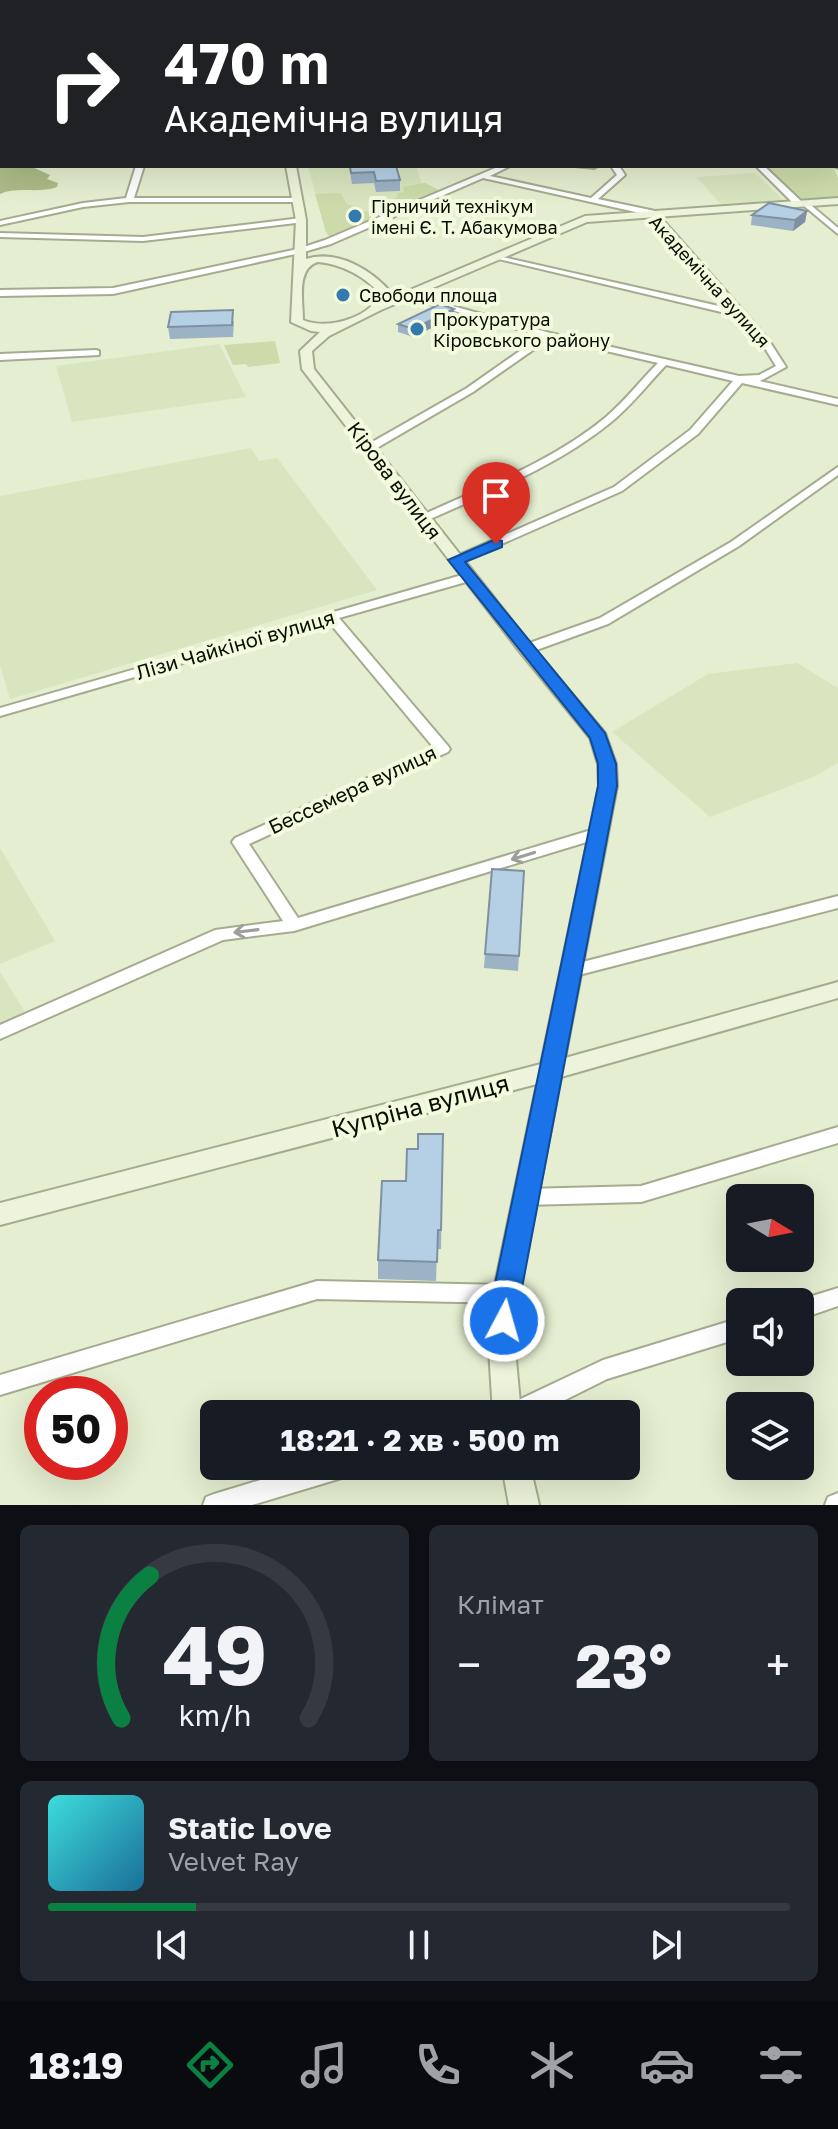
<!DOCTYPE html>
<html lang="uk">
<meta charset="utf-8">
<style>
:root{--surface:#171b24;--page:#242831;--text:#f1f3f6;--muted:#9ea1a6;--line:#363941;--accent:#0b8043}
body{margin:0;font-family:"Golos Text",sans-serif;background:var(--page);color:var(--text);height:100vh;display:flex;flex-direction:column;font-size:30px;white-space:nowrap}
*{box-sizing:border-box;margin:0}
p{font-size:26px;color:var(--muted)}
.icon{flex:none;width:44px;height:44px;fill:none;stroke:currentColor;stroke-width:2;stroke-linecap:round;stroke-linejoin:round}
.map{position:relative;height:1505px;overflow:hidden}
.sheet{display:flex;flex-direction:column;gap:20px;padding:20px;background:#0d0f14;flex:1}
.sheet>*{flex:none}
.guide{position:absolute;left:0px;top:0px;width:838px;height:168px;box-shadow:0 8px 32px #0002;background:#202124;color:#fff;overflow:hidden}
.needle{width:52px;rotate:100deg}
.controls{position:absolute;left:726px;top:1184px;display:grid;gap:16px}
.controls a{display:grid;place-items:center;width:88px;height:88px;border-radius:12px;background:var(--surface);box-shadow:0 8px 32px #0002;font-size:40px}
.speed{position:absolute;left:24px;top:1376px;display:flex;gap:16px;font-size:40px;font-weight:700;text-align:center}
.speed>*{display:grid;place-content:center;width:104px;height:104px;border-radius:50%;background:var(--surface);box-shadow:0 8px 32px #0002;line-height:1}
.speed .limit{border:12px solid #d22;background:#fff;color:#111}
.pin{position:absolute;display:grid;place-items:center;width:68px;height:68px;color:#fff;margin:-82px -34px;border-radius:50% 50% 50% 0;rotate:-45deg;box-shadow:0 0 8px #0007}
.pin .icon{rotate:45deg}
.me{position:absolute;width:88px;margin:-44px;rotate:6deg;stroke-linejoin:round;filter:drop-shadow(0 0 6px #0008)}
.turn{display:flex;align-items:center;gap:28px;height:168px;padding:0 32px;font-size:36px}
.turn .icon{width:104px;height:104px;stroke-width:2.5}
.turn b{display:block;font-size:56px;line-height:68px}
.big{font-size:60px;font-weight:700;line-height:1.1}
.sheet .card{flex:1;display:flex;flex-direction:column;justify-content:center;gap:12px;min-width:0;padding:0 28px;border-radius:12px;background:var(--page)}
.sheet .dial{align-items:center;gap:0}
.dial svg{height:208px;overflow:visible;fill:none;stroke:var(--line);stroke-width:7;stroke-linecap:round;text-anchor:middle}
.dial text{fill:var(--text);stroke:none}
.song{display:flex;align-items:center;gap:24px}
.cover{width:96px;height:96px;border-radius:12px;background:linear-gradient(135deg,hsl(180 70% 55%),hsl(200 70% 35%))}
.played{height:8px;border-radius:4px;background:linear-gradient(90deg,var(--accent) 20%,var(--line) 20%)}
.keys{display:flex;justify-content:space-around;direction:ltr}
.heat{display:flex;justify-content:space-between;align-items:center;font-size:44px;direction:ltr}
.sheet .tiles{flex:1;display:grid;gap:20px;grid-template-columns:1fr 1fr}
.card:last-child{grid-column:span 2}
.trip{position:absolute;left:200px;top:1400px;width:440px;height:80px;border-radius:12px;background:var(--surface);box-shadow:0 8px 32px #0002;font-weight:700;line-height:80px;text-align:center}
.tabs{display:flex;height:128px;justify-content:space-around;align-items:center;background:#090b0e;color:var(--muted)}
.tabs .icon{width:56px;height:56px}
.tabs .on{color:var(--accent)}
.tabs b{font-size:36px;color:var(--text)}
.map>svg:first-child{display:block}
.built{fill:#d9e5bf}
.green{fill:#ccdba9}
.water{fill:#acbb87}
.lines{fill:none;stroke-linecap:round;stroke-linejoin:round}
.minor-casing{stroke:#a4ac90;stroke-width:4}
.secondary-casing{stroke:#a4ac90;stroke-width:4}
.minor{fill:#fff;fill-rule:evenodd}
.secondary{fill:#edf4db;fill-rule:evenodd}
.wall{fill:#9cb2c5}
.shaded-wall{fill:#7f91a0}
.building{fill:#b5cfe5;stroke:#7f91a0;stroke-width:2}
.oneway{stroke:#9d9f9b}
.route{fill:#1a73e8;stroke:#114b97;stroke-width:2}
.poi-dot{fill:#337aae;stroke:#f2fbdd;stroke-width:3}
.labels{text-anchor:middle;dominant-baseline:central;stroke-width:8;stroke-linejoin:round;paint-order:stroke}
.far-poi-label{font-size:18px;fill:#0b0e05;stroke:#f2fbdd;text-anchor:start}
.far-street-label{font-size:18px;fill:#0b0e05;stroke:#f2fbdd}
.street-label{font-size:20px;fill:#0b0e05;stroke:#f2fbdd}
.near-street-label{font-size:24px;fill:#0b0e05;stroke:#f2fbdd}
</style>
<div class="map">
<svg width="838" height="1505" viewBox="0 0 838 1505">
<rect width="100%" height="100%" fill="#e5eed0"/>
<g class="built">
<path d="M308 166H416L427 200 326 232Z"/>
<path d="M755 173 784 201 722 205 696 177Z"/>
<path d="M219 344 246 397 72 422 56 366Z"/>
<path d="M251 448 259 461 277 458 377 590 10 699 0 665V496Z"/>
<path d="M797 663 838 688V763L813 777 710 817 612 732 708 674Z"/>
<path d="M0 848 55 941 0 964Z"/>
<path d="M0 972 25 1012 0 1025Z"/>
</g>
<g class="green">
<path d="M763 166H833L838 178V199L804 201Z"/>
<path d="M425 183 439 190 436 195 332 240 326 232 315 194 341 193 346 203 353 207 346 212 378 211 394 206 398 193 404 192 403 187Z"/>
<path d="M275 341 280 363 248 367 246 364 233 365 224 345Z"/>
</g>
<path class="water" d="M5 166H30L50 175 47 179 58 183 57 187C38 194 18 186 0 194V168Z"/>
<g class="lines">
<defs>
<g id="minor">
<path d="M242 0H248L240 2Z"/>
<path d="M0 2 2 3V7L0 6Z"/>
<rect x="0" y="22" width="2" height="4"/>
<rect x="836" y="32" width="2" height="4"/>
<rect x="0" y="105" width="2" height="4"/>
<path d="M838 111V115L836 116V112Z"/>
<rect x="0" y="131" width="2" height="4"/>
<path d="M836 160H838V168L834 166Z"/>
<path d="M136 166H144L134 198H298L302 200 298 202H129L83 207 0 225V221L83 203 126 198Z"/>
<path d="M500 166H510L490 176 591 198 617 175 611 166H619L625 175 598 199 655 211 768 339 786 367 760 381 838 399V405L742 383 698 434 622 491 456 564 452 562V558L614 487 690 430 733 381 666 365C647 385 631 406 610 423 556 467 490 492 428 520H420V516C483 487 552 462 606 417 625 401 640 381 658 363L550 338 473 392 375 449H367V445L467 388 541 336 406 297V293L550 333 739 376 759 375 776 366 761 342 738 316 490 257 494 255 732 309 649 215 483 178 331 244 300 253 113 294 0 296V290L113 288 298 249 325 240Z"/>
<path d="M575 166H598L594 168Z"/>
<path d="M756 166H764L802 202V206H796Z"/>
<path d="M806 201 838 228V234L803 205V201Z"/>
<path d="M301 218H304V222L143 241 0 237V233L143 237Z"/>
<path d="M96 350 99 351V355L0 360V354Z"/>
<path d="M838 467V475L739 546 608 624 531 652 526 653 520 649 521 646 600 618 731 542Z"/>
<path d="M469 573 473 574 475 577 473 580 339 618 448 746 450 749 448 752 249 844 298 918 598 828 605 833 603 837 294 931 223 940 0 1039V1025L215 930 283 921 232 842 235 838 434 748 328 621 0 716V708Z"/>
<path d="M838 896V908L571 977 565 975 563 971 565 967 571 965Z"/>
<path d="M838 1127V1143L641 1202 525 1205 518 1203 515 1197 518 1191 525 1189 641 1186Z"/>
<path d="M317 1281 506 1285 513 1287 516 1294 513 1301 506 1303 317 1299 0 1395V1375Z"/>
<path d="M838 1288V1306L800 1319V1302H793Z"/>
<path d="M740 1318V1338L607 1379 537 1414H503L506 1406 603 1360Z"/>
<path d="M307 1466H356L353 1474 345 1477 252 1505H203L206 1497 214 1494Z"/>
<path d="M838 1493V1505H825L828 1497Z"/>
</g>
<g id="secondary">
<path d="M286 166H296L306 220V259C337 249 373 270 393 295L391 298 585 216 838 198V204L587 222 381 310 329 336 312 351 314 369 532 646 605 733 616 764 617 786 565 1058 838 982V998L561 1077 519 1294 515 1349 521 1414H493L489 1349 493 1294 537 1084 0 1225V1203L541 1064 599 786 598 764 590 738 520 652 302 369 300 351 320 332 311 331 291 322 296 220ZM318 262C342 264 366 277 381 295 366 319 328 330 303 320 303 301 296 268 318 262Z"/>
<path d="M502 1466H530L539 1505H509Z"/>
</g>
</defs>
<use href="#minor" class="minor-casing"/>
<use href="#secondary" class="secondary-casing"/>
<use href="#minor" class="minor"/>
<use href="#secondary" class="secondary"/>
</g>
<g class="wall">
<path d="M349 166H396L400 180V191L376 192 374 183 352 184Z"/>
<path d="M807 211 805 222 793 231 751 225 752 215Z"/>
<path d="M454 317 413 337 398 332V324Z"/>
<path d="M234 321 233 337 170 339 168 327Z"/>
<path d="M524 871 518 971 484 968 485 954Z"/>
<path d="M443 1134 441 1249H437L436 1281 378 1279V1260L418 1149Z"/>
</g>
<g class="shaded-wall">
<path d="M807 211 805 222 793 231 795 220Z"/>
<path d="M454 309V317L413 337V329Z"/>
</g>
<g class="building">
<path d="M350 166H396L400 180 376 181 374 172 351 173Z"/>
<path d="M769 203 807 211 795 220 752 215Z"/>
<path d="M440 304 454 309 413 329 398 324Z"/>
<path d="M233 310 232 325 168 327 171 312Z"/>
<path d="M492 869 524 871 519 956 485 954Z"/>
<path d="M418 1134H443L441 1230H438L437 1262 378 1260 382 1181H406L407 1149H418Z"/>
</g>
<defs><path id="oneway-shaft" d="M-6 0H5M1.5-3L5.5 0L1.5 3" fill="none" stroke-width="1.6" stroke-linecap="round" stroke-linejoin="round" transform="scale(2)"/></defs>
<g class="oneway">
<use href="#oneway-shaft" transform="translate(523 856) rotate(163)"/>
<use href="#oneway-shaft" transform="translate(246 931) rotate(173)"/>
</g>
<path class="route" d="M496 539 502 541V547L465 562 605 733 616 764 617 786 514 1330 504 1334 495 1330 491 1321 493 1294 598 786V764L590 738 448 560Z"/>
<g class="poi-dot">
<circle cx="355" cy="216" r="8"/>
<circle cx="343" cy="295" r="8"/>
<circle cx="417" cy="329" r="8"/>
</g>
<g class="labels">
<g class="far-poi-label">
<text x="371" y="206">Гірничий технікум<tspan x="371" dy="21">імені Є. Т. Абакумова</tspan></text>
<text x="359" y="295">Свободи площа</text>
<text x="433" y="319">Прокуратура<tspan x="433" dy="21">Кіровського району</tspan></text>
</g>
<g class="far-street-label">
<text transform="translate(710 281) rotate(48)">Академічна вулиця</text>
</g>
<g class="street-label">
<text transform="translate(395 480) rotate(53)">Кірова вулиця</text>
<text transform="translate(235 644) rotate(-16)">Лізи Чайкіної вулиця</text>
<text transform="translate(352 789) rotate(-25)">Бессемера вулиця</text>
</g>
<g class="near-street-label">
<text transform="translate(420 1105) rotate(-15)">Купріна вулиця</text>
</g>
</g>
</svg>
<div class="controls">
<a><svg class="needle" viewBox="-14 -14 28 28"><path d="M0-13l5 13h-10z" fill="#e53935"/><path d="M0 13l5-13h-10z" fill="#9ea1a6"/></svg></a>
<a><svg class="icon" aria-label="sound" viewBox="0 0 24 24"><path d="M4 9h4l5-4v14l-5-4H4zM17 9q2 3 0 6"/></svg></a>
<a><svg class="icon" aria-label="layers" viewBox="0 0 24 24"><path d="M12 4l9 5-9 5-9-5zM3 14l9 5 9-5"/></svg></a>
</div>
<div class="speed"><div class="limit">50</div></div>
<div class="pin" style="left:496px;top:544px;background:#d93025"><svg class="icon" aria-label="arrive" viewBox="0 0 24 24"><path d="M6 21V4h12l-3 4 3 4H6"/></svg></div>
<svg class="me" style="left:504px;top:1321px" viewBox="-20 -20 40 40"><circle r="17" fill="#1a73e8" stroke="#fff" stroke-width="3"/><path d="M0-11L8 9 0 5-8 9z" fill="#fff"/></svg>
<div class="trip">18:21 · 2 хв · 500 m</div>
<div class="guide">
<div class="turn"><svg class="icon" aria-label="right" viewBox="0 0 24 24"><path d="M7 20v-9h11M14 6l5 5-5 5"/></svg><div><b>470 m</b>Академічна вулиця</div></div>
</div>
</div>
<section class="sheet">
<div class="tiles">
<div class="card dial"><svg viewBox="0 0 100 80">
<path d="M14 69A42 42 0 1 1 86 69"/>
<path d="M14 69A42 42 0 0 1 25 14" stroke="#0b8043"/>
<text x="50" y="56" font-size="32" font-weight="700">49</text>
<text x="50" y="72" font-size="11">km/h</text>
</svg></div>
<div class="card"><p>Клімат</p>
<div class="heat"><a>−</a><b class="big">23°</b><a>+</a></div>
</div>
<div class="card">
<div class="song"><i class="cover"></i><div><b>Static Love</b><p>Velvet Ray</p></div></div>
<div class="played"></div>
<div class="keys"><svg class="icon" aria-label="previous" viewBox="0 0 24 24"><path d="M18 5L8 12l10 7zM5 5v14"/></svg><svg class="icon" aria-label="pause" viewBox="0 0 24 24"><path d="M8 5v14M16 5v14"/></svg><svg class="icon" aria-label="next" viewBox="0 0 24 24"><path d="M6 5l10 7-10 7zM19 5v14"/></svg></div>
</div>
</div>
</section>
<nav class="tabs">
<b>18:19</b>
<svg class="icon on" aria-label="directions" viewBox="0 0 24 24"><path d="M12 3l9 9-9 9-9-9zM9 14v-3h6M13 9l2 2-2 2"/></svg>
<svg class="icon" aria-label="music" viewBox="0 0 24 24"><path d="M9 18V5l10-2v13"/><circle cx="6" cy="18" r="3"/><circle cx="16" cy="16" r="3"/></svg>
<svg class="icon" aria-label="phone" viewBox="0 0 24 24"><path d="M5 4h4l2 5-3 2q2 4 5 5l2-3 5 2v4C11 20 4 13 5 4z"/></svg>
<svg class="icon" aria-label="climate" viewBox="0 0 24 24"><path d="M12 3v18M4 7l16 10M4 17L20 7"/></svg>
<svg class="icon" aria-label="car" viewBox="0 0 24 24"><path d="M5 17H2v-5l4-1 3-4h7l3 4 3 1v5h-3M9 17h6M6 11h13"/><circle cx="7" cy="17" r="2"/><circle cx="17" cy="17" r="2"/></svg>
<svg class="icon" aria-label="filters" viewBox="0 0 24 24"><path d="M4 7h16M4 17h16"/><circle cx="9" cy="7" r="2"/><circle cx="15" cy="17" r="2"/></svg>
</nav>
